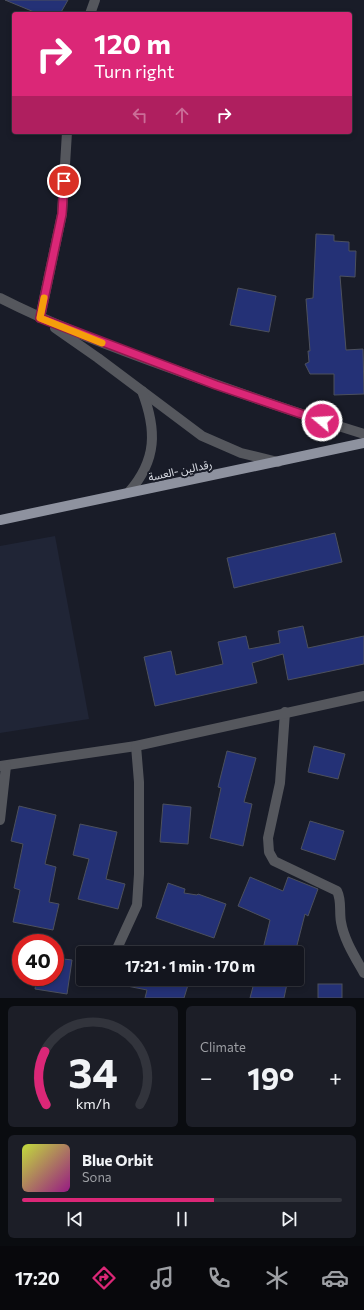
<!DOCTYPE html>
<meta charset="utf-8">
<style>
:root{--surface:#13151e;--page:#1c1e27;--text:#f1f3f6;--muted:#9d9fa4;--line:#32343c;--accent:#db2777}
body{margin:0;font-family:Commissioner,"Noto Sans Arabic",sans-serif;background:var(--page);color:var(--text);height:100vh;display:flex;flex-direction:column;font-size:15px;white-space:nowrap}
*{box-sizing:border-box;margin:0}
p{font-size:13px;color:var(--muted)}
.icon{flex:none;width:22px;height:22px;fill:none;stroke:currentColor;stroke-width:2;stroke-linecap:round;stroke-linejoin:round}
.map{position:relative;height:998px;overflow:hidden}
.drawer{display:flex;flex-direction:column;gap:8px;padding:8px;background:#0a0c10;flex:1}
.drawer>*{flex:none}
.banner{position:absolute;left:12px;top:12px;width:340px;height:122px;border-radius:4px;box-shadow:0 2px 6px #0003,0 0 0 1px var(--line);background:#db2777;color:#fff;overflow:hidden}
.speed{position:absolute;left:12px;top:934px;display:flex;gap:8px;font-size:20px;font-weight:700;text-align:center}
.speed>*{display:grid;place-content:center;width:52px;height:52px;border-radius:50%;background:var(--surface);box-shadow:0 2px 6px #0003,0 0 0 1px var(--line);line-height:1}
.speed .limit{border:6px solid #d22;background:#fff;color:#111}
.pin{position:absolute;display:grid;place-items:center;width:34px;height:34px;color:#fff;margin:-17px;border:2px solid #fff;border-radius:50%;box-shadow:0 1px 4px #0007}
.me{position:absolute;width:44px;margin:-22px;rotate:288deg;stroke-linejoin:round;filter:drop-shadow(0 0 3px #0008)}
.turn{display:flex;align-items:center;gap:14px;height:84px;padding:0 16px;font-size:18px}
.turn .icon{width:52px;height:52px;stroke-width:2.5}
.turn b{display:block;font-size:28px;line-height:34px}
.lanes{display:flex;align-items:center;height:38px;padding:0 16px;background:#0003;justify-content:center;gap:20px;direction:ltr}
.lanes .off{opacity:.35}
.big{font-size:30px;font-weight:700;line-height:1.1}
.drawer .tile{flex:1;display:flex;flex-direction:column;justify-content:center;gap:6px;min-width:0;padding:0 14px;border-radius:6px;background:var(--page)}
.drawer .dial{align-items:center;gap:0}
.dial svg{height:104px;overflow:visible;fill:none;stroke:var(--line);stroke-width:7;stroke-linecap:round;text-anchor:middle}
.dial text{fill:var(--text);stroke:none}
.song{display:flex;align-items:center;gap:12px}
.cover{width:48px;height:48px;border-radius:6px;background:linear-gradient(135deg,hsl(70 70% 55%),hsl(310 70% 35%))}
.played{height:4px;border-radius:2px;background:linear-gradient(90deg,var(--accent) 60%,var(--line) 60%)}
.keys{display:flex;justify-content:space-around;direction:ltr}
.heat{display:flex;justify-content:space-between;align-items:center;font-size:22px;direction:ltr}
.drawer .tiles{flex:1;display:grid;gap:8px;grid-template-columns:1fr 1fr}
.tile:last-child{grid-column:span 2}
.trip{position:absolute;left:76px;top:946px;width:228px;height:40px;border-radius:4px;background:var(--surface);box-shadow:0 2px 6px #0003,0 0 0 1px var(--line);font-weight:700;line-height:40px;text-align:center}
.tabs{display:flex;height:64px;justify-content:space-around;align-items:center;background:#08080c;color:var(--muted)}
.tabs .icon{width:28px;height:28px}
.tabs .on{color:var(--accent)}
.tabs b{font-size:18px;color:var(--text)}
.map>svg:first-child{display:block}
.built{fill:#202536}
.building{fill:#243176;stroke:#4c505d}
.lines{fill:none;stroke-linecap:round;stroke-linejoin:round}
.minor{stroke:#55575d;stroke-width:10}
.major{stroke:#8e929f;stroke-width:10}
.route-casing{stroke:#8e194d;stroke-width:10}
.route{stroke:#db2777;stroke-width:7}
.slow{stroke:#f59e0b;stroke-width:7}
.labels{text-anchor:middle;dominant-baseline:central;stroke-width:4;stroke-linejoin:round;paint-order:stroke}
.street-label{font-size:11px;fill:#dde0e8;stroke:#191c28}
</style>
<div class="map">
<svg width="364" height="998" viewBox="0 0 364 998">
<rect width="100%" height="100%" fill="#191c28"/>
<path class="built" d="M55 536 89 719 0 733V546Z"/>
<g class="building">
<path d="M5 0H68L60 14H39Z"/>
<path d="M316 234 334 235V241L349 242V251H356L355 277 340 276 346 350 363 349 364 394 334 395V374H310L305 364 309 362 308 351H310L306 299 313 298Z"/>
<path d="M238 288 276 296 269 332 230 325Z"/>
<path d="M335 533 342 562 234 588 227 558Z"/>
<path d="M303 626 308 648 364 636V664L288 680 283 654 252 663 257 683 155 706 144 657 171 651 176 675 223 664 218 642 246 636 249 649 280 643 278 631Z"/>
<path d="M314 746 345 754 338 779 308 772Z"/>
<path d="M227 751 256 758 244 802 252 804 243 846 210 838 221 788 218 787Z"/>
<path d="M163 804 191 807 188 844 160 842Z"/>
<path d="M19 806 56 815 45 864 56 867 49 902 59 904 53 930 13 922 20 890 14 888 23 844 11 841Z"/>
<path d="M310 821 344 831 335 860 301 849Z"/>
<path d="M80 824 117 832 106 879 125 884 118 909 78 899 89 859 73 855Z"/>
<path d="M250 877 283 891 288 877 318 889 308 916 305 914 295 953H262L270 920 238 906Z"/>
<path d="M168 883 185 889 184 893 197 895 198 894 226 904 214 938 156 918Z"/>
<path d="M55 958 72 960 67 994 35 989 37 977H55Z"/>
<path d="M123 979H166L188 985 184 998H145L147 990 122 985Z"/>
<path d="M255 979H288L284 998H250Z"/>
<rect x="318" y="984" width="24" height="14"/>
</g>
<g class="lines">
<g class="minor">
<path d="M90 14 95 0"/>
<path d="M0 298C49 323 100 342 151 361 222 387 292 412 364 434"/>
<path d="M40 318 62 214 67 132"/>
<path d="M55 328 98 358 202 436 241 453 278 462"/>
<path d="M129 492C157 460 157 430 142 391"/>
<path d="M285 712 280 783 268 838 269 852 274 861 337 891C342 901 339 911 341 922 344 940 355 957 364 973"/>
<path d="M0 766 136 746 364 696"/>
<path d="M0 820 6 766"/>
<path d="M115 953 137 905 139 874V782L136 746"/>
</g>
<path class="major" d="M0 520 364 443"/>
</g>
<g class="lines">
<defs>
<path id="route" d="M64 181 62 214 40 318 216 385 322 421"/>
</defs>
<use href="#route" class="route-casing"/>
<use href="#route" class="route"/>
<path class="slow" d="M44 298 40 318 102 343"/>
</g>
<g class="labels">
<g class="street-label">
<text transform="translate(180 470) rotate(-12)">رقدالين -العسة</text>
</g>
</g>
</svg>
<div class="speed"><div class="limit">40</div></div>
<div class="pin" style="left:64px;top:181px;background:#d93025"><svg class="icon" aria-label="arrive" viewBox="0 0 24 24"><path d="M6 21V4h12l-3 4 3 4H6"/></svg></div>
<svg class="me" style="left:322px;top:421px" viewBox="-20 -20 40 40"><circle r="17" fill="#db2777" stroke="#fff" stroke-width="3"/><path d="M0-11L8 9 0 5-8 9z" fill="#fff"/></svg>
<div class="trip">17:21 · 1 min · 170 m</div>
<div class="banner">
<div class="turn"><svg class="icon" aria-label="right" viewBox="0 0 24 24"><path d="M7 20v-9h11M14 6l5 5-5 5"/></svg><div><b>120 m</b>Turn right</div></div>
<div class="lanes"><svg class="icon off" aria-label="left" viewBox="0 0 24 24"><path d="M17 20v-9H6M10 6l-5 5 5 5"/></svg><svg class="icon off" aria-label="ahead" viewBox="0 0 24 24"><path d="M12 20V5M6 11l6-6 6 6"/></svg><svg class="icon" aria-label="right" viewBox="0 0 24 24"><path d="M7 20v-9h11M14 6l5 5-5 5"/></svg></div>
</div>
</div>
<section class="drawer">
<div class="tiles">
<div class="tile dial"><svg viewBox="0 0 100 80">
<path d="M14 69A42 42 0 1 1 86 69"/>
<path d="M14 69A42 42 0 0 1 13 28" stroke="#db2777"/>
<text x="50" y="56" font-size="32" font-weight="700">34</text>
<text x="50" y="72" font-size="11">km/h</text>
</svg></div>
<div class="tile"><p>Climate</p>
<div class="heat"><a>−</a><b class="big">19°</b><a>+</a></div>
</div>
<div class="tile">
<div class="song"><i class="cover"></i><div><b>Blue Orbit</b><p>Sona</p></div></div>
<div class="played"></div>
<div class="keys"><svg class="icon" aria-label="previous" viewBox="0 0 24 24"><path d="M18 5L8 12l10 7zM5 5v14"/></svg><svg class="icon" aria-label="pause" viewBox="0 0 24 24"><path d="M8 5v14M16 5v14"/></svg><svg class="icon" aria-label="next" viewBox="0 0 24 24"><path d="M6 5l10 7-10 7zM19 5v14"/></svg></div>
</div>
</div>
</section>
<nav class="tabs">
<b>17:20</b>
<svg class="icon on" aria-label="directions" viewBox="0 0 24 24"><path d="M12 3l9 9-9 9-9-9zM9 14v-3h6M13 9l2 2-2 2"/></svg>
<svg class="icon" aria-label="music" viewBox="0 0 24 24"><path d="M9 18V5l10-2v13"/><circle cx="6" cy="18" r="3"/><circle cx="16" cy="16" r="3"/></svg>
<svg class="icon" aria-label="phone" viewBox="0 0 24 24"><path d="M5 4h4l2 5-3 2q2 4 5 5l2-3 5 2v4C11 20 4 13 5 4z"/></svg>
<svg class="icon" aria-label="climate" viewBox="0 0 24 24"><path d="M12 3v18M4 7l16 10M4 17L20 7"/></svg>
<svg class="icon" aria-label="car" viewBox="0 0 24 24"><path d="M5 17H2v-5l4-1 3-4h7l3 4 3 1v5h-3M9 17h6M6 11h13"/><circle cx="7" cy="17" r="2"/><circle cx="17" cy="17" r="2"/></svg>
</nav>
